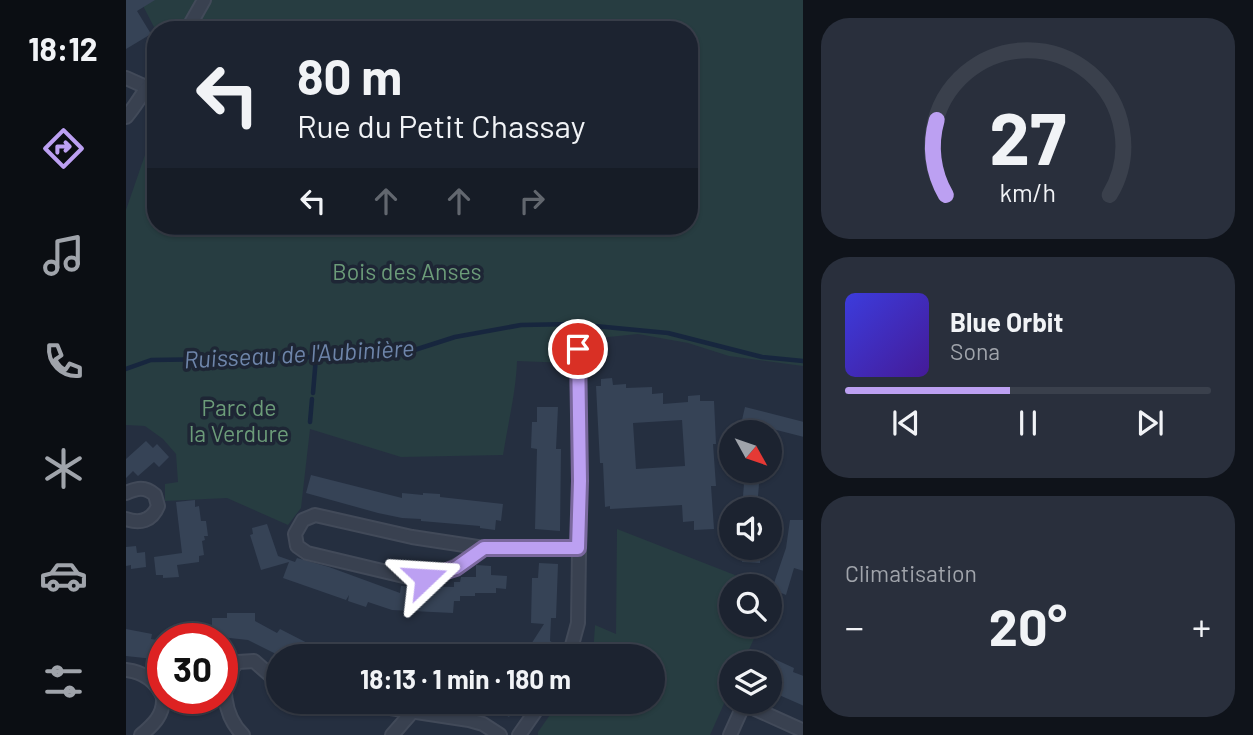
<!DOCTYPE html>
<html lang="fr">
<meta charset="utf-8">
<style>
:root{--surface:#1c2330;--page:#292f3c;--text:#f1f3f6;--muted:#a0a4ab;--line:#3a404c;--accent:#bca0f2}
body{margin:0;font-family:Barlow,sans-serif;background:var(--page);color:var(--text);height:100vh;display:flex;flex-direction:column;font-size:26px;white-space:nowrap}
*{box-sizing:border-box;margin:0}
p{font-size:23px;color:var(--muted)}
.icon{flex:none;width:38px;height:38px;fill:none;stroke:currentColor;stroke-width:2;stroke-linecap:round;stroke-linejoin:round}
.map{position:relative;flex:1;overflow:hidden}
.drawer{display:flex;flex-direction:column;gap:18px;padding:18px;background:#0f131a;width:450px}
.drawer>*{flex:none}
.hud{position:absolute;left:21px;top:21px;width:551px;height:214px;border-radius:28px;box-shadow:0 2px 5px #0004,0 0 0 2px var(--line);background:#1c2330;color:var(--text);overflow:hidden}
.needle{width:46px;rotate:130deg}
.tools{position:absolute;left:593px;top:420px;display:grid;gap:14px}
.tools a{display:grid;place-items:center;width:63px;height:63px;border-radius:50%;background:var(--surface);box-shadow:0 2px 5px #0004,0 0 0 2px var(--line);font-size:35px}
.speed{position:absolute;left:21px;top:623px;display:flex;gap:14px;font-size:35px;font-weight:700;text-align:center}
.speed>*{display:grid;place-content:center;width:91px;height:91px;border-radius:50%;background:var(--surface);box-shadow:0 2px 5px #0004,0 0 0 2px var(--line);line-height:1}
.speed .limit{border:10px solid #d22;background:#fff;color:#111}
.pin{position:absolute;display:grid;place-items:center;width:60px;height:60px;color:#fff;margin:-30px;border:4px solid #fff;border-radius:50%;box-shadow:0 2px 7px #0007}
.me{position:absolute;width:77px;margin:-38px;rotate:70deg;stroke-linejoin:round;filter:drop-shadow(0 0 5px #0008)}
.turn{display:flex;align-items:center;gap:24px;height:147px;padding:0 35px;font-size:32px}
.turn .icon{width:91px;height:91px;stroke-width:2.5}
.turn b{display:block;font-size:49px;line-height:60px}
.lanes{display:flex;align-items:center;height:66px;padding:0 35px;background:#0003;justify-content:center;gap:35px;direction:ltr}
.lanes .off{opacity:.35}
.big{font-size:52px;font-weight:700;line-height:1.1}
.drawer .card{flex:1;display:flex;flex-direction:column;justify-content:center;gap:10px;min-width:0;padding:0 24px;border-radius:28px;background:var(--page)}
.drawer .dial{align-items:center;gap:0}
.dial svg{height:182px;overflow:visible;fill:none;stroke:var(--line);stroke-width:7;stroke-linecap:round;text-anchor:middle}
.dial text{fill:var(--text);stroke:none}
.song{display:flex;align-items:center;gap:21px}
.cover{width:84px;height:84px;border-radius:10px;background:linear-gradient(135deg,hsl(240 70% 55%),hsl(260 70% 35%))}
.played{height:7px;border-radius:4px;background:linear-gradient(90deg,var(--accent) 45%,var(--line) 45%)}
.keys{display:flex;justify-content:space-around;direction:ltr}
.heat{display:flex;justify-content:space-between;align-items:center;font-size:38px;direction:ltr}
.trip{position:absolute;left:140px;top:644px;width:399px;height:70px;border-radius:35px;background:var(--surface);box-shadow:0 2px 5px #0004,0 0 0 2px var(--line);font-weight:700;line-height:70px;text-align:center}
main{display:flex;flex:1;min-height:0}
.tab-bar{display:flex;flex-direction:column;width:126px;justify-content:space-around;align-items:center;background:#0b0e13;color:var(--muted)}
.tab-bar .icon{width:49px;height:49px}
.tab-bar .selected{color:var(--accent)}
.tab-bar b{font-size:32px;color:var(--text)}
.map>svg:first-child{display:block}
.green{fill:#273d41}
.lines{fill:none;stroke-linecap:round;stroke-linejoin:round}
.stream{stroke:#17263e;stroke-width:4.5}
.building{fill:#364356;fill-rule:evenodd}
.minor-casing{stroke:#424a59;stroke-width:16}
.minor{stroke:#394150;stroke-width:12}
.route-casing{stroke:#7a689d;stroke-width:18}
.route{stroke:#bca0f2;stroke-width:12}
.labels{text-anchor:middle;dominant-baseline:central;stroke-width:7;stroke-linejoin:round;paint-order:stroke}
.park-label{font-size:23px;fill:#6c9c79;stroke:#1e2635}
.water-label{font-size:24px;font-style:italic;fill:#6e85aa;stroke:#1e2635}
</style>
<main>
<nav class="tab-bar">
<b>18:12</b>
<svg class="icon selected" aria-label="directions" viewBox="0 0 24 24"><path d="M12 3l9 9-9 9-9-9zM9 14v-3h6M13 9l2 2-2 2"/></svg>
<svg class="icon" aria-label="music" viewBox="0 0 24 24"><path d="M9 18V5l10-2v13"/><circle cx="6" cy="18" r="3"/><circle cx="16" cy="16" r="3"/></svg>
<svg class="icon" aria-label="phone" viewBox="0 0 24 24"><path d="M5 4h4l2 5-3 2q2 4 5 5l2-3 5 2v4C11 20 4 13 5 4z"/></svg>
<svg class="icon" aria-label="climate" viewBox="0 0 24 24"><path d="M12 3v18M4 7l16 10M4 17L20 7"/></svg>
<svg class="icon" aria-label="car" viewBox="0 0 24 24"><path d="M5 17H2v-5l4-1 3-4h7l3 4 3 1v5h-3M9 17h6M6 11h13"/><circle cx="7" cy="17" r="2"/><circle cx="17" cy="17" r="2"/></svg>
<svg class="icon" aria-label="filters" viewBox="0 0 24 24"><path d="M4 7h16M4 17h16"/><circle cx="9" cy="7" r="2"/><circle cx="15" cy="17" r="2"/></svg>
</nav>
<div class="map">
<svg width="678" height="735" viewBox="0 0 678 735">
<rect width="100%" height="100%" fill="#252f40"/>
<g class="green">
<path d="M14 0H677V366L603 356 562 343 512 334 443 341 442 363 391 361C390 392 382 423 377 455L275 457 184 429 175 508 162 525 101 498 39 501V484L52 482 50 454 37 439 19 426 0 425V210L30 123V226H564V30L30 31Z"/>
<path d="M491 529 637 586H606V625H634L617 663H606L605 688 584 735H412V732L433 702H527V656H467L469 625 490 634Z"/>
</g>
<g class="lines">
<g class="stream">
<path d="M0 369 25 360 165 358 279 353 329 337 395 325 448 324 542 333 636 357 678 361"/>
<path d="M187 393 190 357"/>
<path d="M184 422 186 399"/>
</g>
</g>
<g class="building">
<path d="M0 0H29L11 11 25 34 0 49Z"/>
<path d="M486 378 487 385 500 384V388L526 387V394L537 393V404L562 402V396L574 395V401H588L590 444H587L590 486H585L588 529 568 530V521L557 522 556 505 484 509V506L479 507 477 463H474L470 386H475V379ZM556 420 559 466 510 469 507 423Z"/>
<path d="M411 407H432L430 449H435L434 531 409 529 411 449 405 448 406 422H411Z"/>
<path d="M619 407 678 422V437L619 422V420H616Z"/>
<path d="M20 441 27 448 31 444 43 457 33 467 28 462 12 476 7 471 0 478V459Z"/>
<path d="M619 471H634L631 509H616Z"/>
<path d="M185 475 276 498V493L297 495V493L314 494V497L377 504 375 521 370 520 369 530 354 528V526L295 521V519L276 518 252 513 180 493Z"/>
<path d="M69 500V507L73 506 75 521H80L82 536H78L79 540 76 541 78 555 73 556V562L51 565 53 577 37 578V575H30L28 557 56 553 50 502Z"/>
<path d="M664 520H678V571L668 568 660 595 646 589 660 548Z"/>
<path d="M141 524 152 556 169 562 171 558 203 567 274 593 275 586 328 587V582H334L335 577H350V565L365 566V575L381 576 380 589 370 588V593H349V596H334V601H328L327 613 266 610 242 602 240 607 222 601 223 595 220 600 157 578 163 562 135 570 124 535 127 534 126 528Z"/>
<path d="M10 546 11 553 19 552 20 567 5 569V565L0 566V547Z"/>
<path d="M617 548H634V563L616 562Z"/>
<path d="M413 563 432 564 430 618H425L424 641 429 644 421 656H407L400 652 418 624 405 623 406 578H412Z"/>
<path d="M101 613H129V621L151 633 154 629 193 649 189 656H154L122 640 86 636V618H101Z"/>
<path d="M0 629 26 634 25 639 37 641V660L0 656Z"/>
<path d="M644 657 668 668 667 672 678 676V706L644 691Z"/>
<path d="M63 698H81L80 711 61 709Z"/>
<path d="M357 702H392L383 717Z"/>
</g>
<g class="lines">
<defs>
<g id="minor">
<path d="M61 30 78 0"/>
<path d="M0 78 20 87"/>
<path d="M0 117C11 105 18 89 30 77"/>
<path d="M0 493C11 488 19 486 29 495L32 506C26 521 14 524 0 519"/>
<path d="M358 548C336 564 314 577 286 578L181 553 171 546 169 534 177 520 189 515 286 537 358 548H452"/>
<path d="M443 656 452 623 454 481 451 349"/>
<path d="M0 670C17 672 30 681 37 697"/>
<path d="M225 702 343 720 357 724 374 735"/>
<path d="M15 735C27 725 38 715 37 698"/>
<path d="M117 735C99 717 90 680 112 662L128 661 152 682"/>
<path d="M266 735 287 711"/>
<path d="M393 735 416 702"/>
<path d="M604 735 618 704 678 731"/>
</g>
</defs>
<use href="#minor" class="minor-casing"/>
<use href="#minor" class="minor"/>
</g>
<g class="lines">
<defs>
<path id="route" d="M299 578 330 568 358 548H452L454 481 452 349"/>
</defs>
<use href="#route" class="route-casing"/>
<use href="#route" class="route"/>
</g>
<g class="labels">
<g class="park-label">
<text x="281" y="271">Bois des Anses</text>
<text x="113" y="407">Parc de<tspan x="113" dy="26">la Verdure</tspan></text>
</g>
<g class="water-label">
<text transform="translate(173 353) rotate(-3)">Ruisseau de l'Aubinière</text>
</g>
</g>
</svg>
<div class="tools">
<a><svg class="needle" viewBox="-14 -14 28 28"><path d="M0-13l5 13h-10z" fill="#e53935"/><path d="M0 13l5-13h-10z" fill="#a0a4ab"/></svg></a>
<a><svg class="icon" aria-label="sound" viewBox="0 0 24 24"><path d="M4 9h4l5-4v14l-5-4H4zM17 9q2 3 0 6"/></svg></a>
<a><svg class="icon" aria-label="search" viewBox="0 0 24 24"><circle cx="10" cy="10" r="6"/><path d="M15 15l6 6"/></svg></a>
<a><svg class="icon" aria-label="layers" viewBox="0 0 24 24"><path d="M12 4l9 5-9 5-9-5zM3 14l9 5 9-5"/></svg></a>
</div>
<div class="speed"><div class="limit">30</div></div>
<div class="pin" style="left:452px;top:349px;background:#d93025"><svg class="icon" aria-label="arrive" viewBox="0 0 24 24"><path d="M6 21V4h12l-3 4 3 4H6"/></svg></div>
<svg class="me" style="left:299px;top:578px" viewBox="-20 -20 40 40"><path d="M0-17L14 15 0 8-14 15z" fill="#bca0f2" stroke="#fff" stroke-width="4"/></svg>
<div class="trip">18:13 · 1 min · 180 m</div>
<div class="hud">
<div class="turn"><svg class="icon" aria-label="left" viewBox="0 0 24 24"><path d="M17 20v-9H6M10 6l-5 5 5 5"/></svg><div><b>80 m</b>Rue du Petit Chassay</div></div>
<div class="lanes"><svg class="icon" aria-label="left" viewBox="0 0 24 24"><path d="M17 20v-9H6M10 6l-5 5 5 5"/></svg><svg class="icon off" aria-label="ahead" viewBox="0 0 24 24"><path d="M12 20V5M6 11l6-6 6 6"/></svg><svg class="icon off" aria-label="ahead" viewBox="0 0 24 24"><path d="M12 20V5M6 11l6-6 6 6"/></svg><svg class="icon off" aria-label="right" viewBox="0 0 24 24"><path d="M7 20v-9h11M14 6l5 5-5 5"/></svg></div>
</div>
</div>
<section class="drawer">
<div class="card dial"><svg viewBox="0 0 100 80">
<path d="M14 69A42 42 0 1 1 86 69"/>
<path d="M14 69A42 42 0 0 1 10 36" stroke="#bca0f2"/>
<text x="50" y="56" font-size="32" font-weight="700">27</text>
<text x="50" y="72" font-size="11">km/h</text>
</svg></div>
<div class="card">
<div class="song"><i class="cover"></i><div><b>Blue Orbit</b><p>Sona</p></div></div>
<div class="played"></div>
<div class="keys"><svg class="icon" aria-label="previous" viewBox="0 0 24 24"><path d="M18 5L8 12l10 7zM5 5v14"/></svg><svg class="icon" aria-label="pause" viewBox="0 0 24 24"><path d="M8 5v14M16 5v14"/></svg><svg class="icon" aria-label="next" viewBox="0 0 24 24"><path d="M6 5l10 7-10 7zM19 5v14"/></svg></div>
</div>
<div class="card"><p>Climatisation</p>
<div class="heat"><a>−</a><b class="big">20°</b><a>+</a></div>
</div>
</section>
</main>
